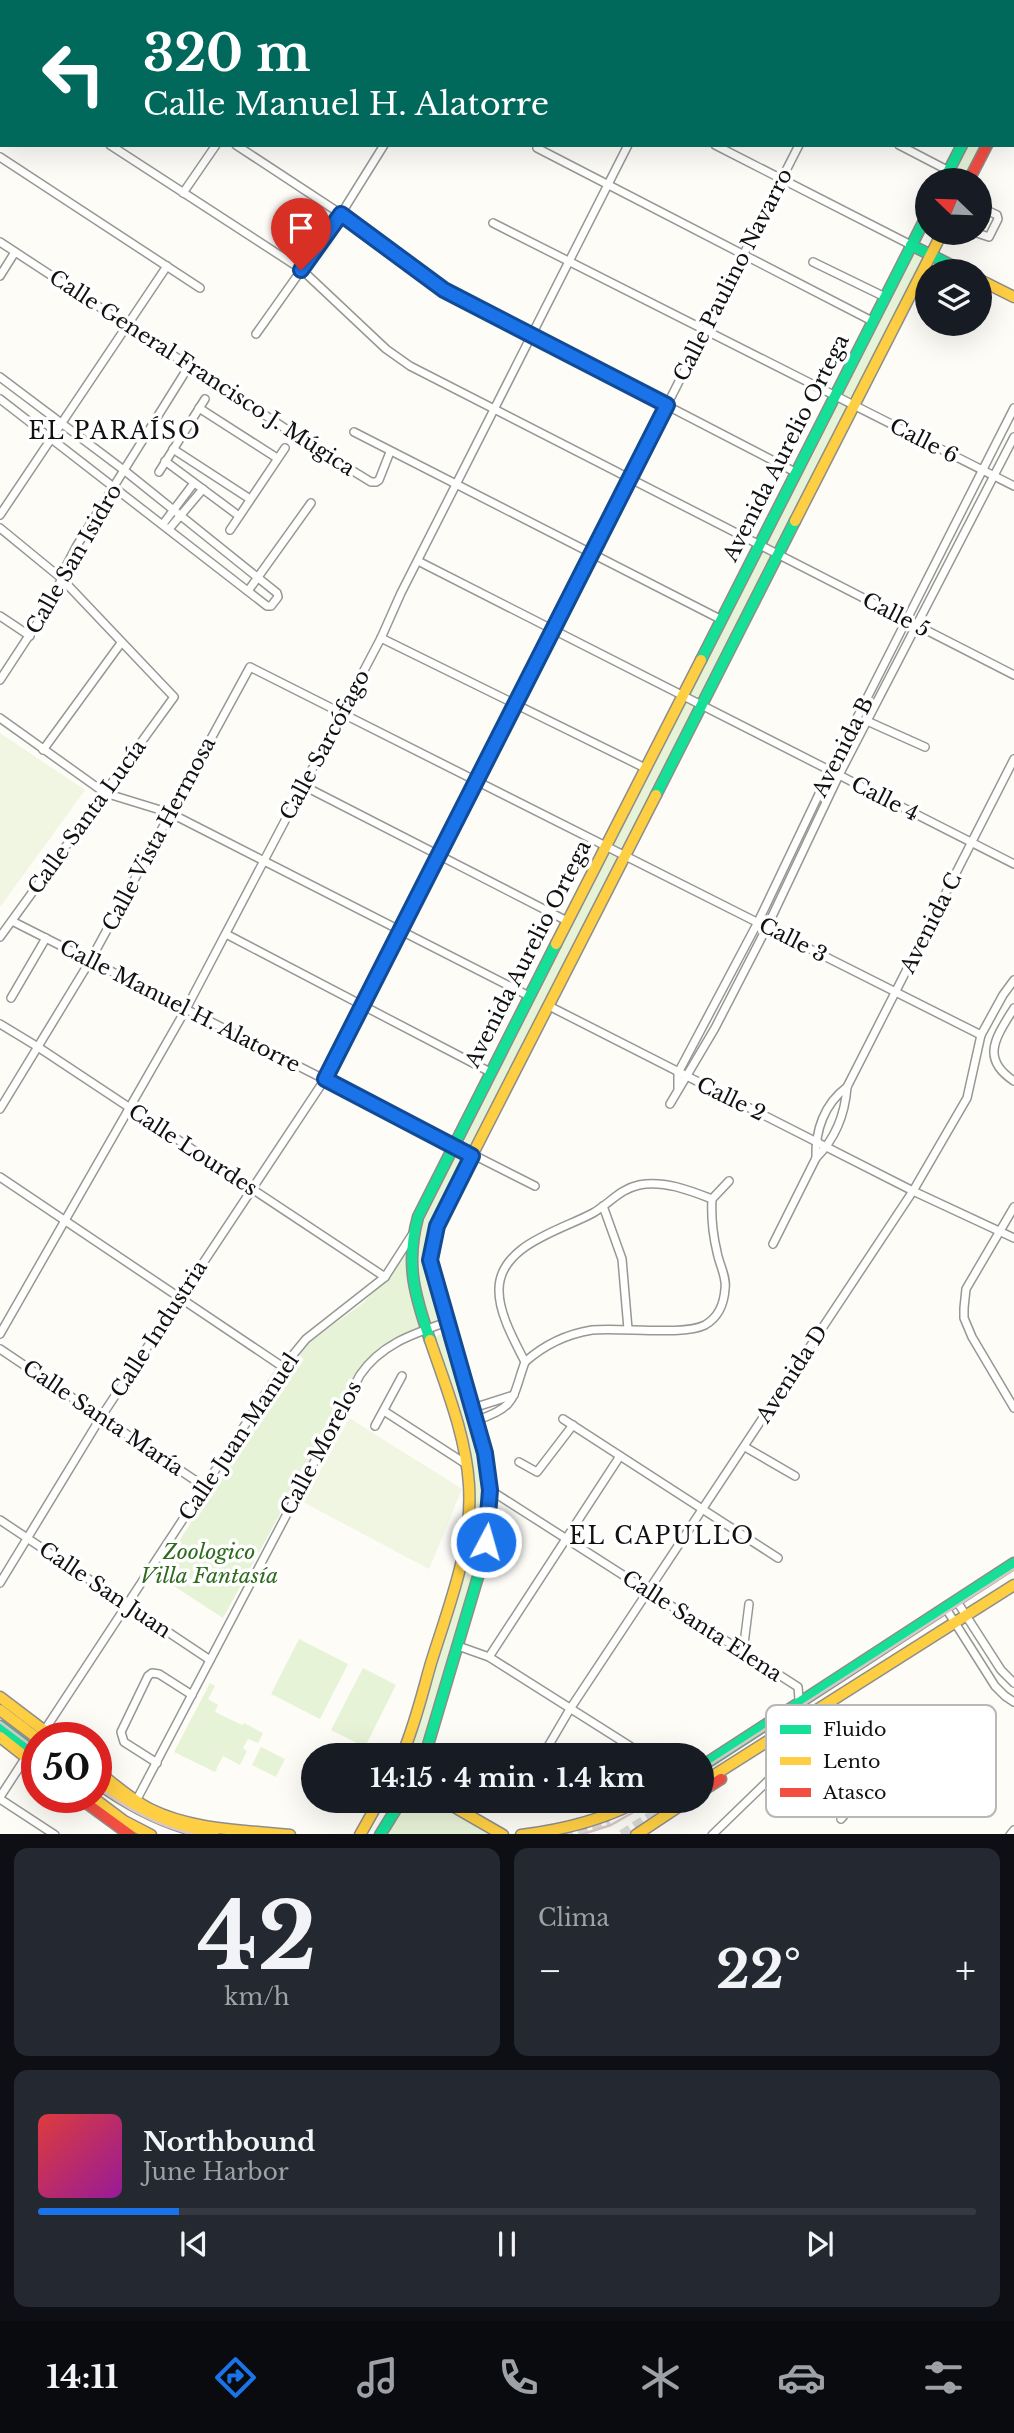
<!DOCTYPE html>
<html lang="es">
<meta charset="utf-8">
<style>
:root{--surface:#171b24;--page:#242831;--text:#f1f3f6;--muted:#9ea1a6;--line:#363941;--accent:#1a73e8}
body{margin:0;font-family:"Libre Baskerville",serif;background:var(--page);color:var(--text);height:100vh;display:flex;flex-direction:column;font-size:26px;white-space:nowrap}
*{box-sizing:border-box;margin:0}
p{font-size:23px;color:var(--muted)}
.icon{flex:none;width:38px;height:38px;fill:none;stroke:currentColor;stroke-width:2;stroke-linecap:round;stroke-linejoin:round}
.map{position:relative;height:1834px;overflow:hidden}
.side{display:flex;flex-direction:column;gap:14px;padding:14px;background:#0d0f14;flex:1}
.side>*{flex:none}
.top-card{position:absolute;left:0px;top:0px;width:1015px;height:147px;box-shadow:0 7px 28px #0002;background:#00695c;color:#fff;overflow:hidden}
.needle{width:46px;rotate:293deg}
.controls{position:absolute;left:915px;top:168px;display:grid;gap:14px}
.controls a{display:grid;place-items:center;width:77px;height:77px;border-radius:50%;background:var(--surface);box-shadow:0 7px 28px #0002;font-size:35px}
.speed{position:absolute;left:21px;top:1722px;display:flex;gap:14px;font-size:35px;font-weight:700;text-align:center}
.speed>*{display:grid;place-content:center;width:91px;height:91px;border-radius:50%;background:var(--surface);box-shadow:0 7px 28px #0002;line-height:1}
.speed .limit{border:10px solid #d22;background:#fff;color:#111}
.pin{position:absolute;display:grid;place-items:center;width:60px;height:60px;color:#fff;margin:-72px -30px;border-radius:50% 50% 50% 0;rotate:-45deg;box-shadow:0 0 7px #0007}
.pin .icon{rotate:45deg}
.me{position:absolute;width:77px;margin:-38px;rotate:6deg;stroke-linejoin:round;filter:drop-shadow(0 0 5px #0008)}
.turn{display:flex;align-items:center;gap:24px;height:147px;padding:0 28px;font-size:32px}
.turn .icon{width:91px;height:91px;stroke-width:2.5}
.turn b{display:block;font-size:49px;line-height:60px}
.big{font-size:52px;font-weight:800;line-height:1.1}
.side .tile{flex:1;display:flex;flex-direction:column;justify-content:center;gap:10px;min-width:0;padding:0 24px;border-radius:14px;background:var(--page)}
.side .dial{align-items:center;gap:0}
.dial b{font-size:91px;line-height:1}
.song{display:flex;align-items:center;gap:21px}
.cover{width:84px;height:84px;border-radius:10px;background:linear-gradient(135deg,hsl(0 70% 55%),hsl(300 70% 35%))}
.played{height:7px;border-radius:4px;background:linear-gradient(90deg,var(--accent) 15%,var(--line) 15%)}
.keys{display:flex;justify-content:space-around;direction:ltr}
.heat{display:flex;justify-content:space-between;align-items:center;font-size:38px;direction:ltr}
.side .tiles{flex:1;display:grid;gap:14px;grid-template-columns:1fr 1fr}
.tile:last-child{grid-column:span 2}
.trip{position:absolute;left:301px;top:1743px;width:413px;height:70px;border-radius:35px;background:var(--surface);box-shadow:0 7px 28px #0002;font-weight:800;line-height:70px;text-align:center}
.tab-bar{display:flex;height:112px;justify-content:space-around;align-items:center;background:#090b0e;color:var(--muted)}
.tab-bar .icon{width:49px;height:49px}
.tab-bar .on{color:var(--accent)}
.tab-bar b{font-size:32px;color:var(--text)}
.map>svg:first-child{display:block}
.green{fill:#e7f3d7}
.pitch{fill:#f0f6e1}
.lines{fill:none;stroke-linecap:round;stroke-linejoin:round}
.primary-tunnel{stroke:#dad9d4;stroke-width:10;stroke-dasharray:10 5;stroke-linecap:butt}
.street-casing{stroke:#979795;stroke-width:10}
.fast-casing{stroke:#8e8d8b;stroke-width:13}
.slow-casing{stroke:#8e8d8b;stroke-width:13}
.jam-casing{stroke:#8e8d8b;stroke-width:13}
.street{stroke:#fffffe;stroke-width:7}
.fast{stroke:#16e098;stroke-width:10}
.slow{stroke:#ffcf43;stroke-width:10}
.jam{stroke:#f24e42;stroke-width:10}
.rail{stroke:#d9c6c7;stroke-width:2.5}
.route-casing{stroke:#114b97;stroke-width:18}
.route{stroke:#1a73e8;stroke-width:12}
.labels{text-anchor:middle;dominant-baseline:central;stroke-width:7;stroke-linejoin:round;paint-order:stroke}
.street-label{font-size:21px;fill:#111;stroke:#fff}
.park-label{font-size:21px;font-style:italic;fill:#2f6b1f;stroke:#fff}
.neighbourhood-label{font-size:23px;letter-spacing:2px;fill:#111;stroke:#fff}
.key{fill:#fff;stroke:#b8b8b8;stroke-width:2}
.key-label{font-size:19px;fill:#111}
</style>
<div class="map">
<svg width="1014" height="1835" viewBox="0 0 1014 1835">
<rect width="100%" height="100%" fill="#fdfcf7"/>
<g class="green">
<path d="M963 145H986L968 180H946Z"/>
<path d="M916 253 926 257 856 401 847 400 842 394 911 257Z"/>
<path d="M839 404 848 405 851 411 701 699 691 694 690 689 836 406Z"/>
<path d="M683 702 695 705 699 708 626 853C618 850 613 848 613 839Z"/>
<path d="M609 854 617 856 622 860 472 1150 463 1145 460 1139Z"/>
<path d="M456 1152 469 1161 429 1253 446 1320 430 1325 418 1290 415 1270 416 1230Z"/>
<path d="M407 1250 421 1327C395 1340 373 1349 357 1373L223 1618 157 1575 307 1344 363 1303 392 1273Z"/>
<path d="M448 1333 484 1460 488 1512 479 1565 422 1755H406L443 1635 472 1487 433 1339 440 1334Z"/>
<path d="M299 1639 348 1664 320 1719 271 1694Z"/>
<path d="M363 1668 396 1685 365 1747 331 1730Z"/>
<path d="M210 1683 215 1686 208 1699 218 1705 215 1712 242 1725 244 1723 263 1733 258 1743 248 1739 243 1748 247 1751 240 1765 223 1756 215 1772 174 1752Z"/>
<path d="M261 1747 285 1759 276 1777 252 1765Z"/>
<path d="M405 1801H437L495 1835H384Z"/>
</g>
<g class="pitch">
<path d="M0 733 85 790 0 907Z"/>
<path d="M349 1418 462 1489 429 1569 303 1502Z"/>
</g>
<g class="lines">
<g class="primary-tunnel">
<path d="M563 1835 609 1820"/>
<path d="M622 1835 674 1801"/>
</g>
<defs>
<g id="street">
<path d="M170 0 172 2"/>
<path d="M626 0 629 2"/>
<path d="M986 0 989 2"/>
<path d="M302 2 303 0"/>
<path d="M378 2 379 0"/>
<path d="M526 2 527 0"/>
<path d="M597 2 598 0"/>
<path d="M805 2 806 0"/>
<path d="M871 2V0"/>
<path d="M1013 14H1014"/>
<path d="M0 74 2 75"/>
<path d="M1013 107H1014"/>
<path d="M110 145 301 269 386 349 410 366 1014 675"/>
<path d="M236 145 341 214 444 290 795 472"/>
<path d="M715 145 911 245"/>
<path d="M899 145 949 171"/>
<path d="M537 148 872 321"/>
<path d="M0 157 200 288"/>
<path d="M183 193 216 145"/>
<path d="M493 223 1014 486"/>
<path d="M977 233 989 237 998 219 997 215 980 207"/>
<path d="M0 242 309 444 371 482H376L379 480 390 452"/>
<path d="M813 262 885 297"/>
<path d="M0 276 15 252"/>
<path d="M256 334 341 214 384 145"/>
<path d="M0 377 125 471 277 593 278 597 271 606H267L0 399"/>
<path d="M199 408 277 458"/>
<path d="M354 432 720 619"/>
<path d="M173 449 250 499"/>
<path d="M165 461 239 516"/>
<path d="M159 472 205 399"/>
<path d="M0 515 167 266"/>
<path d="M163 524 194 483"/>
<path d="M0 528 61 578 174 697 0 937"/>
<path d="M169 529 203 489"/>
<path d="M230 530 285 448"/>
<path d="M418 561 1014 864"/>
<path d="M248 591 311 503"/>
<path d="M0 616 30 636"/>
<path d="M381 638 645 768"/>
<path d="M0 680 55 596 65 568 76 547 189 366"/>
<path d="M0 718 105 793 170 813 529 996"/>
<path d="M867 721 925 747"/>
<path d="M43 750 121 643"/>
<path d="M304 786 567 921"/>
<path d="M12 921 535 1186"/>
<path d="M226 934 490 1072"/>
<path d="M11 998 46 938"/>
<path d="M549 1006 913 1191 1014 1238"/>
<path d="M1014 1008C997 1036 979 1058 1014 1081"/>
<path d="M0 1024 38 1047 385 1277"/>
<path d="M678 1088V1073L758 922 830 771 1014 408"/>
<path d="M670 1104 715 1028 767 927 839 775 1014 437"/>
<path d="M0 1109 90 961 250 667 981 1035"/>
<path d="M816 1158C815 1131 824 1104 847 1087"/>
<path d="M0 1177 283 1367"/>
<path d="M603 1206 622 1259 628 1329"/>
<path d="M1014 1207 966 1289 964 1308V1318L972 1337 1014 1408"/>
<path d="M773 1244 816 1158C835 1139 845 1114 847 1087L1014 759"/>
<path d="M0 1334 186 1009 381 638 401 593 628 145"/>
<path d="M0 1349 205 1487"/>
<path d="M525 1362C544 1345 567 1334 592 1330 620 1327 684 1336 705 1325 719 1317 724 1303 725 1289 727 1277 719 1264 717 1252 713 1235 711 1217 712 1199L729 1181"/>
<path d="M473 1408 514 1395"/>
<path d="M384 1411 466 1464"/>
<path d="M563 1419 778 1558"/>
<path d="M477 1420C517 1407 512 1398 525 1362 515 1342 499 1314 499 1291 498 1245 562 1230 593 1213 609 1204 620 1189 639 1185 663 1180 689 1190 712 1199"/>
<path d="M375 1426 402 1376"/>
<path d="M745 1447 795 1476"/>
<path d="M519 1462 537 1472 573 1425"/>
<path d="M490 1490 798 1687 799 1699"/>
<path d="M0 1520 210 1660"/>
<path d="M0 1583 101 1417 325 1079 799 145"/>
<path d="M956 1600 1001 1670 1014 1683"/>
<path d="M945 1607 995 1686 1005 1696 1014 1702"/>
<path d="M458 1646 489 1657 644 1755"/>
<path d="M743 1652 749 1604"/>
<path d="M489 1657 620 1456"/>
<path d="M819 1716C826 1727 841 1742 843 1755 846 1783 820 1777 854 1803L899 1747"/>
<path d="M44 1731 283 1367 306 1339 385 1277 412 1235"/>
<path d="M543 1755 570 1709 913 1191 967 1098 981 1035 1003 995 1014 980"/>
<path d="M157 1763 124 1742 121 1732 148 1676 152 1673 159 1674 192 1695"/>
<path d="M0 1797 26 1757"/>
<path d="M0 1799 55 1835"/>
<path d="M136 1801 360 1375C381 1344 413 1334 447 1322"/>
<path d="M841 1819 854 1803"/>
<path d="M712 1835 777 1772 783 1756 780 1740"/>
<path d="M1010 1835 1014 1830"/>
</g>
<g id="fast">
<path d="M0 18 2 15"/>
<path d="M1013 44 1014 43"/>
<path d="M944 180 962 145"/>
<path d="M911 245 963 271"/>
<path d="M701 660 928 213"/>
<path d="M656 795 795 521"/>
<path d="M430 1340C415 1296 405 1264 418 1217L556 944"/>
<path d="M0 1726 37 1754"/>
<path d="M425 1755 480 1570 489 1519 490 1490 485 1453 477 1420 431 1269 430 1253 439 1220"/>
<path d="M702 1766 1014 1563"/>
<path d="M380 1835 401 1801"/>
</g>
<g id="slow">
<path d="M458 0 461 2"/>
<path d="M11 2 12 0"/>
<path d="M25 2 26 0"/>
<path d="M0 40 2 37"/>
<path d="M1013 93 1014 92"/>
<path d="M980 280 1014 297"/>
<path d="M795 521 942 233"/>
<path d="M556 944 701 660"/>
<path d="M439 1220 656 795"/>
<path d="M0 1697 54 1738"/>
<path d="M0 1710 37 1738"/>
<path d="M0 1737 37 1766"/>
<path d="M402 1755C415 1725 422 1694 431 1663 449 1605 473 1547 469 1485 466 1436 446 1387 430 1340"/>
<path d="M96 1770C113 1783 130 1799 150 1809 192 1830 243 1830 290 1835"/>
<path d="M708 1779 1014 1585"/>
<path d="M96 1782C132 1808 169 1827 214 1835"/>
<path d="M92 1797 124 1821 151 1835"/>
<path d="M444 1801 503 1835"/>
<path d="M360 1835 379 1801"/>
<path d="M521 1835C562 1830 601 1821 638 1801"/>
<path d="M636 1835 687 1801"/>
</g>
<g id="jam">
<path d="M969 180 987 145"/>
<path d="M702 1791 721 1779"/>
<path d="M78 1797 130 1835"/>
</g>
</defs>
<use href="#street" class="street-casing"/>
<use href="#fast" class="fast-casing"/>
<use href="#slow" class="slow-casing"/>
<use href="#jam" class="jam-casing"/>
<use href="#street" class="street"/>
<use href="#fast" class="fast"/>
<use href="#slow" class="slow"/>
<use href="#jam" class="jam"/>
<g class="rail">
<path d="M0 1722 37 1750"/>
<path d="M702 1770 1014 1569"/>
<path d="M96 1786C127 1809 157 1826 195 1835"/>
<path d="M580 1835 611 1825 653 1801"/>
</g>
</g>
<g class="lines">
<defs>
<path id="route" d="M301 270 341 214 444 290 667 405 325 1079 472 1156 437 1226 430 1260 485 1453 490 1490 486 1542"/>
</defs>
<use href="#route" class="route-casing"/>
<use href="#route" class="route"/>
</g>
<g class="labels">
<g class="street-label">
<text transform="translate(733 275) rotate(-63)">Calle Paulino Navarro</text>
<text transform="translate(202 373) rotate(33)">Calle General Francisco J. Múgica</text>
<text transform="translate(924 441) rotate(27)">Calle 6</text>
<text transform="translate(786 448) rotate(-63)">Avenida Aurelio Ortega</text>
<text transform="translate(74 559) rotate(-60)">Calle San Isidro</text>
<text transform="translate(896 615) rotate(27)">Calle 5</text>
<text transform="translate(325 745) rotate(-62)">Calle Sarcófago</text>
<text transform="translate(843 747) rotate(-63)">Avenida B</text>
<text transform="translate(885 799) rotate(27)">Calle 4</text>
<text transform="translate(87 817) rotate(-54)">Calle Santa Lucía</text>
<text transform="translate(159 834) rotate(-62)">Calle Vista Hermosa</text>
<text transform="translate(931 923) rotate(-63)">Avenida C</text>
<text transform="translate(793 940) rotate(27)">Calle 3</text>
<text transform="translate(528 954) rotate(-63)">Avenida Aurelio Ortega</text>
<text transform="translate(180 1006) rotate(27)">Calle Manuel H. Alatorre</text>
<text transform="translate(731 1099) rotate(26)">Calle 2</text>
<text transform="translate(193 1150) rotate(33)">Calle Lourdes</text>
<text transform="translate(159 1329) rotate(-57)">Calle Industria</text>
<text transform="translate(792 1374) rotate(-57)">Avenida D</text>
<text transform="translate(103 1418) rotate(34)">Calle Santa María</text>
<text transform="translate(239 1437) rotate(-56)">Calle Juan Manuel</text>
<text transform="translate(321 1448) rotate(-62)">Calle Morelos</text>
<text transform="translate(105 1590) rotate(34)">Calle San Juan</text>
<text transform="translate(702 1626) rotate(33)">Calle Santa Elena</text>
</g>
<g class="park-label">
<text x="209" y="1552">Zoologico<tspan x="209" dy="24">Villa Fantasía</tspan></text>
</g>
<g class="neighbourhood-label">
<text x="115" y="431">EL PARAÍSO</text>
<text x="662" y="1536">EL CAPULLO</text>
</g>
</g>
<rect x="766" y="1705" width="230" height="112" rx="10" class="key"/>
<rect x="780" y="1725" width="31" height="9" fill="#16e098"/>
<rect x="780" y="1757" width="31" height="8" fill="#ffcf43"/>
<rect x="780" y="1788" width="31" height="9" fill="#f24e42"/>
<g class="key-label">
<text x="823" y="1736">Fluido</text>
<text x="823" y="1768">Lento</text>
<text x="823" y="1799">Atasco</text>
</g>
</svg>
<div class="controls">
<a><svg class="needle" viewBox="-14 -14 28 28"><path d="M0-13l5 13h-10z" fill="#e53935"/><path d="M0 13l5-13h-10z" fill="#9ea1a6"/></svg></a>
<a><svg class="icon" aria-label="layers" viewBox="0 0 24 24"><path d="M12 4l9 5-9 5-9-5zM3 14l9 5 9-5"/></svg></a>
</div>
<div class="speed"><div class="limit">50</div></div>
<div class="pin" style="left:301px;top:270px;background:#d93025"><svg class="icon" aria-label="arrive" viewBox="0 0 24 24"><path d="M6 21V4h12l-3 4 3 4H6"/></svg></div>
<svg class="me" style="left:486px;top:1542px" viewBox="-20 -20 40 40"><circle r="17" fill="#1a73e8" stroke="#fff" stroke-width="3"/><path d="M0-11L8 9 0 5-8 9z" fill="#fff"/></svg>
<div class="trip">14:15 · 4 min · 1.4 km</div>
<div class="top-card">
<div class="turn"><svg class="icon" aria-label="left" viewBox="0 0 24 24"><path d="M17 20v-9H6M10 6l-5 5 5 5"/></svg><div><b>320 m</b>Calle Manuel H. Alatorre</div></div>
</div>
</div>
<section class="side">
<div class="tiles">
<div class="tile dial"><b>42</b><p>km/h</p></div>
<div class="tile"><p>Clima</p>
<div class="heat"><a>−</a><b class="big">22°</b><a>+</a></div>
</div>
<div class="tile">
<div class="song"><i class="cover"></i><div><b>Northbound</b><p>June Harbor</p></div></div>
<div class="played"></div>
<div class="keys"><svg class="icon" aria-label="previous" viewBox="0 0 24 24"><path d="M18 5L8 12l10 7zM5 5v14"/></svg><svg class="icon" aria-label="pause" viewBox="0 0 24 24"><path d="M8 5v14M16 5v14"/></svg><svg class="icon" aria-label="next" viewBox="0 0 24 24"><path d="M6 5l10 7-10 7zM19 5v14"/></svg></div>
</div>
</div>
</section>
<nav class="tab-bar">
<b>14:11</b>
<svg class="icon on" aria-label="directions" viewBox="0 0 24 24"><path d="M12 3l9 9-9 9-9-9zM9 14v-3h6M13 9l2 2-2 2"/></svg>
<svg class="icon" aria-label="music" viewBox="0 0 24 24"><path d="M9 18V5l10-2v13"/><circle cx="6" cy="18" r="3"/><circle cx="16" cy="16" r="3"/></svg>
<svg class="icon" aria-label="phone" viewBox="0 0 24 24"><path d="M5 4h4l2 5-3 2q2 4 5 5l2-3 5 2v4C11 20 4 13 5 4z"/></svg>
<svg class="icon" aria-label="climate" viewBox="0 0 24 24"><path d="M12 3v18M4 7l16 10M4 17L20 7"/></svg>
<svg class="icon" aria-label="car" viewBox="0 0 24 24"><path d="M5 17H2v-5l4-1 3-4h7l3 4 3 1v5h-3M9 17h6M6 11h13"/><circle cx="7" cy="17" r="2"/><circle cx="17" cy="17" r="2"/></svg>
<svg class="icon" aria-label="filters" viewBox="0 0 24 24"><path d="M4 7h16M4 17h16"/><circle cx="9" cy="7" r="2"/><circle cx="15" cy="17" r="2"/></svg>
</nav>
